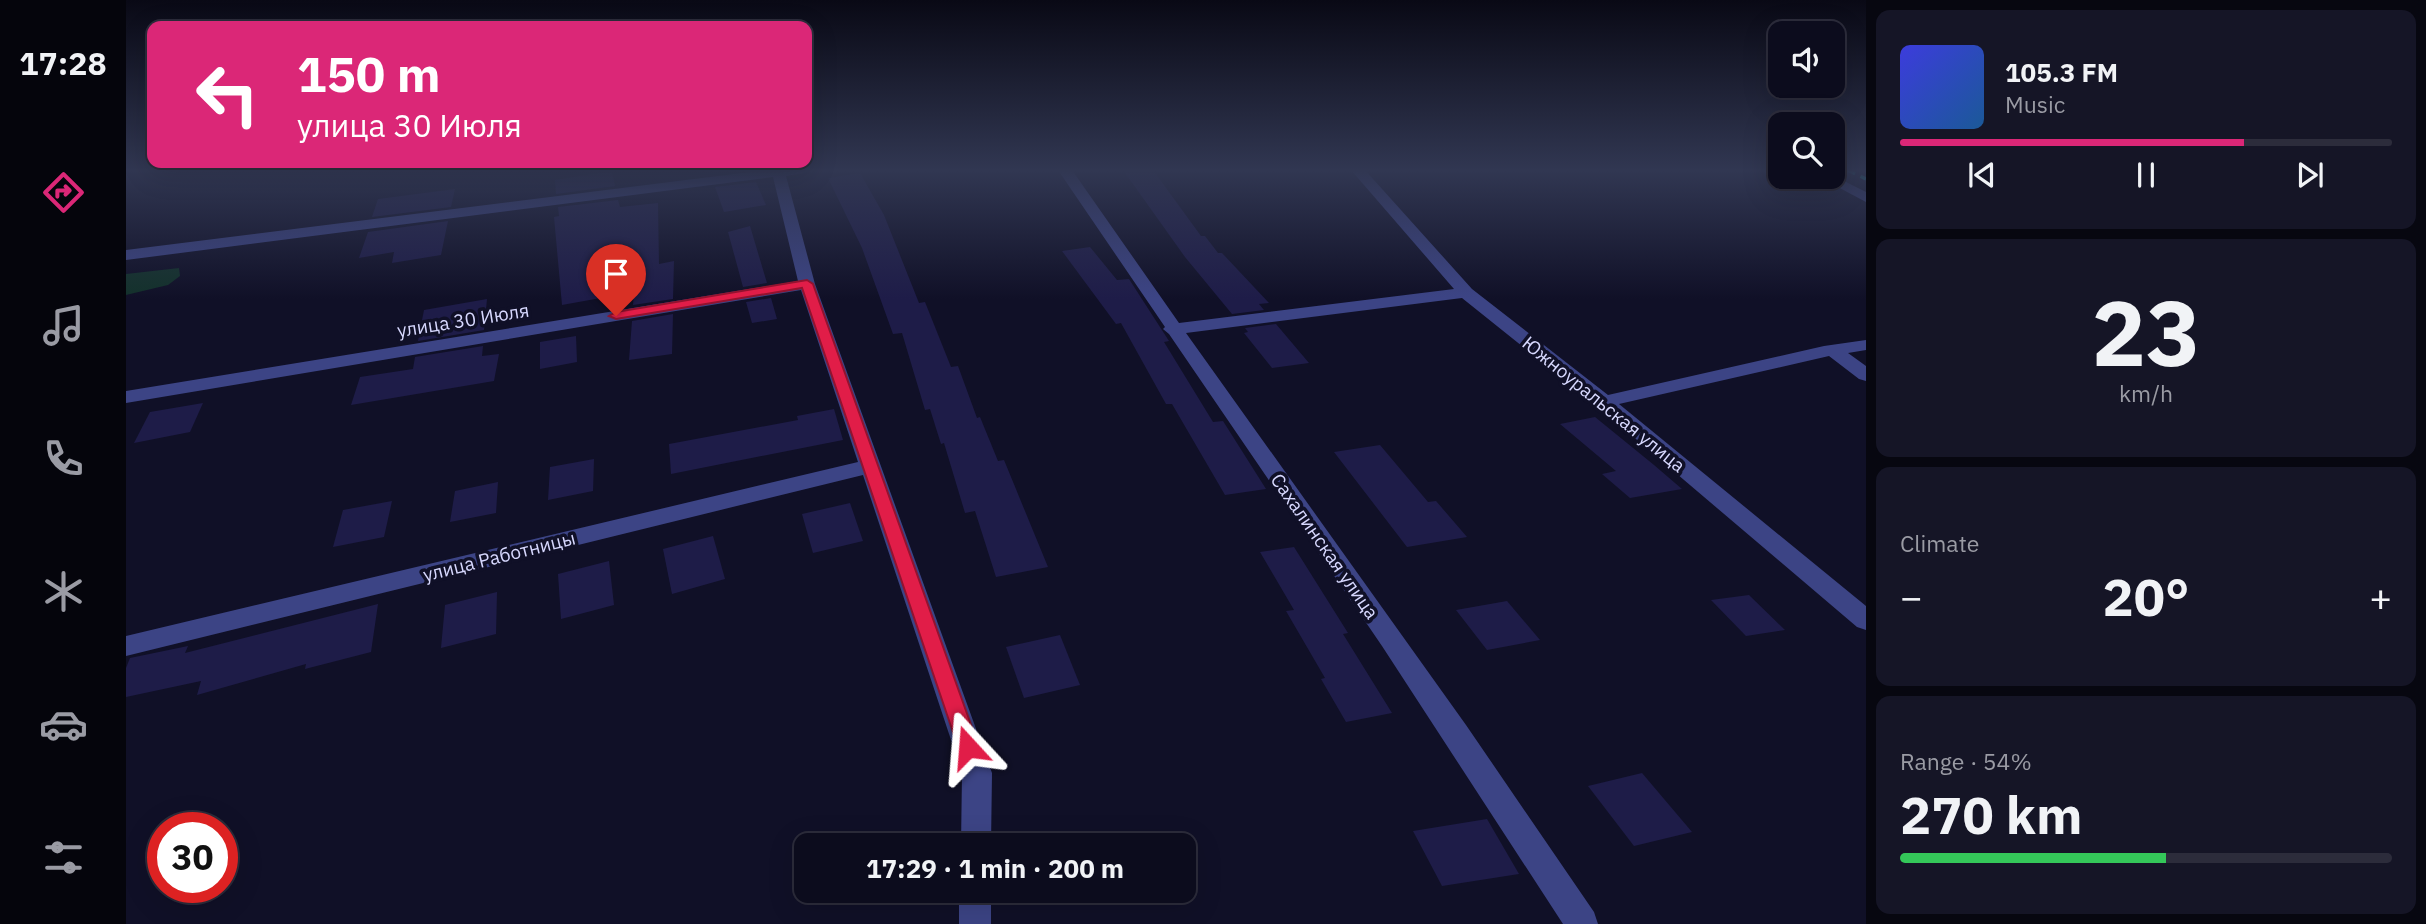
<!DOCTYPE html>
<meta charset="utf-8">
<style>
:root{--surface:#0c0c1d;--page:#151526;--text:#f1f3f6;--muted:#9a9ba4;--line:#2c2c3b;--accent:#db2777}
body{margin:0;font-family:"IBM Plex Sans",sans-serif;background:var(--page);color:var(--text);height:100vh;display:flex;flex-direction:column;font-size:26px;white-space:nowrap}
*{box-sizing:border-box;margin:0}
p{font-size:23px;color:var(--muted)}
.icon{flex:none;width:38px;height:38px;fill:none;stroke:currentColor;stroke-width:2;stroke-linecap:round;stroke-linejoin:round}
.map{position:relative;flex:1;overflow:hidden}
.panel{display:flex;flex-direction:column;gap:10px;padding:10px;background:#070710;width:560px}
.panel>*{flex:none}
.hud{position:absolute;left:21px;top:21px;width:665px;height:147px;border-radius:14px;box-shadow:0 7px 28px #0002,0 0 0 2px var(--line);background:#db2777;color:#fff;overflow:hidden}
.controls{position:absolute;left:1642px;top:21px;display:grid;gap:14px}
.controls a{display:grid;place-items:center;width:77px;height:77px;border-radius:14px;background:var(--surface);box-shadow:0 7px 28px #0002,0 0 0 2px var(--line);font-size:35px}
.speed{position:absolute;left:21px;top:812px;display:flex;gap:14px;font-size:35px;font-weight:700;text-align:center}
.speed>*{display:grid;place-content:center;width:91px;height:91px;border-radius:50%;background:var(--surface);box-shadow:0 7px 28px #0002,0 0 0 2px var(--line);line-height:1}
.speed .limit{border:10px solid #d22;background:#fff;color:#111}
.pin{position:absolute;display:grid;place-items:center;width:60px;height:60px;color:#fff;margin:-72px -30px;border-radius:50% 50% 50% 0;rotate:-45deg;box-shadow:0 0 7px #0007}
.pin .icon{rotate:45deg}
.me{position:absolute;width:77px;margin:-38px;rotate:341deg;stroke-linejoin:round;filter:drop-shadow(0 0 5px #0008)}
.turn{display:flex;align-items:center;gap:24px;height:147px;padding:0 35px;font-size:32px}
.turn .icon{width:91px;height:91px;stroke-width:2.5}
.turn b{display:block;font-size:49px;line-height:60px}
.big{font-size:52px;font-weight:800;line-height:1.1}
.panel .widget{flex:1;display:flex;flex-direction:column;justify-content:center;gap:10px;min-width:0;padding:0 24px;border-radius:14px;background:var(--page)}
.panel .dial{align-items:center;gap:0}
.dial b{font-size:91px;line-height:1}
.song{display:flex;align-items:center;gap:21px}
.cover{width:84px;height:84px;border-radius:10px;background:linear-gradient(135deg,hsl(240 70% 55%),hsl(210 70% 35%))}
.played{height:7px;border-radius:4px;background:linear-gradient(90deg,var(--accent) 70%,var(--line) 70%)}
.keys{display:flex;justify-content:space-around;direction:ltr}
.heat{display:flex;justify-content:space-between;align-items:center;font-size:38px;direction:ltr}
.charge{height:10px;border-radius:5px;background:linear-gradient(90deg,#34c759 54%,var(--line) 0)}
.trip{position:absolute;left:668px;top:833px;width:402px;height:70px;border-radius:14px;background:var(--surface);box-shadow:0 7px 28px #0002,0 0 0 2px var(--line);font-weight:800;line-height:70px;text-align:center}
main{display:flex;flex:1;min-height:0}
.menu{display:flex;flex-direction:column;width:126px;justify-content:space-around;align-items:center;background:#05050c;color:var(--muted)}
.menu .icon{width:49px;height:49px}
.menu .selected{color:var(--accent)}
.menu b{font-size:32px;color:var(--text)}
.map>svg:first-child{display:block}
.green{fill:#13312b}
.building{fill:#1e1c48}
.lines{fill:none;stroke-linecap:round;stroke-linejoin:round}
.minor{fill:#3c4485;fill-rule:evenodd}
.rail{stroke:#06fbee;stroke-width:3.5;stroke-dasharray:8 6;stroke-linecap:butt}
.route{fill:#e11d48;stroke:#92132f;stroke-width:2}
.labels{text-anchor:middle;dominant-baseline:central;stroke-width:7;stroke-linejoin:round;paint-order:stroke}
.street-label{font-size:19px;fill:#d7d8fe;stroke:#101027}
</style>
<main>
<nav class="menu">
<b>17:28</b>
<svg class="icon selected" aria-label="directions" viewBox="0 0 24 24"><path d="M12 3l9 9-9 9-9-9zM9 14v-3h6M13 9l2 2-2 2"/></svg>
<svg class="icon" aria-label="music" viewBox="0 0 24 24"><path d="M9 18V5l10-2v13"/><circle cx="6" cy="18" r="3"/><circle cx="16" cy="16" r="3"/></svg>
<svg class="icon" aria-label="phone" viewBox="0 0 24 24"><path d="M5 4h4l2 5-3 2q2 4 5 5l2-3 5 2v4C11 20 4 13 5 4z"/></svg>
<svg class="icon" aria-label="climate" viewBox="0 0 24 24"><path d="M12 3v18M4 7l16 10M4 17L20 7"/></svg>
<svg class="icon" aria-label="car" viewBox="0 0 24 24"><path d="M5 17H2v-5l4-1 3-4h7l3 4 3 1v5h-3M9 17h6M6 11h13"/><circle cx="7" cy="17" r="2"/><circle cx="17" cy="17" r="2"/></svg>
<svg class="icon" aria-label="filters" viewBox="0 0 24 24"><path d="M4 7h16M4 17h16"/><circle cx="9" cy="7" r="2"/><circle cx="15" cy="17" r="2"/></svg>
</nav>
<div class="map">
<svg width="1740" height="924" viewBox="0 0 1740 924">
<rect width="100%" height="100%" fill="#101027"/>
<path class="green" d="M53 268 54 276 42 285 0 295V274Z"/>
<g class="building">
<path d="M997 170H1027L1075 236H1079L1092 253H1096L1143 303 1133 304 1138 310 1106 314 1059 257Z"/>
<path d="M486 171 489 186 430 194 429 180Z"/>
<path d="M734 173 758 215 793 303 799 302 825 367 832 366 851 418 854 417 872 461 878 460 922 567 870 577 849 511 839 513 818 443 815 444 804 409 799 410 776 333 767 334 736 248 702 178Z"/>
<path d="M630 182 640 205 598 212 589 187Z"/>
<path d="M329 189 325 207 246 217 252 199Z"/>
<path d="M492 200 494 207 532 203 533 264 548 261 547 299 507 305 508 292 436 305 428 217 433 216 432 207Z"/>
<path d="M322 221 315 255 266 263 268 252 233 258 242 232Z"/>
<path d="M624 226 641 283 617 287 602 232Z"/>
<path d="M964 247 991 280 1003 279 1043 341 1038 342 1087 422 1097 421 1140 489 1099 495 1046 404H1040L995 323 990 324 936 251Z"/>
<path d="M645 298 651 319 626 323 620 302Z"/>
<path d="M361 299 358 330 292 341 298 310Z"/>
<path d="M547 314 546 354 503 360 506 321Z"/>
<path d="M1150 324 1183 363 1146 368 1118 333 1122 332 1119 328Z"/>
<path d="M450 336 451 362 414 369V342Z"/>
<path d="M357 346 356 356 373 354 368 381 225 405 234 377 287 369 289 357Z"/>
<path d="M77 403 64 432 8 443 24 412Z"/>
<path d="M708 409 717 440 545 474 543 444 672 420 671 416Z"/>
<path d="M1469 417 1528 465 1556 489 1504 498 1476 474 1490 471 1434 424Z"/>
<path d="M1254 445 1302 502 1310 501 1341 537 1281 547 1208 452Z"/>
<path d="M468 459 467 491 422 500 424 467Z"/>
<path d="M372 482 370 513 324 522 329 491Z"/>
<path d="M266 501 258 537 207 547 217 510Z"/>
<path d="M724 503 737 541 687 553 676 514Z"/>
<path d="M587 536 599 579 546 594 537 549Z"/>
<path d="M1168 547 1222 633 1217 634 1266 713 1220 722 1195 679 1199 678 1160 611 1168 610 1134 552Z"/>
<path d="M483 561 488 605 435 619 432 574Z"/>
<path d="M371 592 370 634 315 648 319 605Z"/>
<path d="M1623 595 1659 630 1620 636 1585 600Z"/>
<path d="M1381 601 1414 640 1361 650 1330 610Z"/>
<path d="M252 604 245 652 179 669 180 664 71 695 75 681 0 697V668L4 658 62 646 59 653Z"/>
<path d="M934 635 954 685 898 698 880 647Z"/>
<path d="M1516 773 1566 832 1508 846 1462 786Z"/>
<path d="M1361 819 1393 874 1316 886 1287 831Z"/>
</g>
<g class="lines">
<g class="minor">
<path d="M641 170H680L678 173 660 176 689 284 866 773 865 845H835L836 773 737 475 0 656V636L732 462 675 290 0 403V391L672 281 647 177 0 260V250Z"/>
<path d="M932 170H946L1053 323 1328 289 1225 170H1239L1346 289 1482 395 1698 346 1740 340V350L1722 353 1740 366V381L1733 379 1703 356 1493 404 1740 606V630L1731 627 1471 406 1336 298 1060 333 1340 725 1468 912 1472 924H1437L1256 646 1043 334 1037 329 1039 327Z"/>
<path d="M1706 175 1740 192V202L1693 177Z"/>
<rect x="833" y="891" width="32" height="33"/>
</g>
<path class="rail" d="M1722 170 1740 179"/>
</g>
<linearGradient id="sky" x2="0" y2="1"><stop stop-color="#090915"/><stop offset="0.57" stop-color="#313752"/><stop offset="1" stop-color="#313752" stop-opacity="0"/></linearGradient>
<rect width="1740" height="299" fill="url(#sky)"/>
<path class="route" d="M681 280 687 284 853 747 850 754 842 757 835 754 832 747 676 288 490 319 483 316 490 312Z"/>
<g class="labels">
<g class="street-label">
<text transform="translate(337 320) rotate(-9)">улица 30 Июля</text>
<text transform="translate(1478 404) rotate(39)">Южноуральская улица</text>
<text transform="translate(1199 546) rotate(55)">Сахалинская улица</text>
<text transform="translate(373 556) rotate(-14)">улица Работницы</text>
</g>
</g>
</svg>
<div class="controls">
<a><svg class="icon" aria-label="sound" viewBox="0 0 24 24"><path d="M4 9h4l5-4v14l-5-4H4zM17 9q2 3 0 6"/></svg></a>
<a><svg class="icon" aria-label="search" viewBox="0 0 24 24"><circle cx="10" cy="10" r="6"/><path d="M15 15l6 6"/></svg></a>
</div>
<div class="speed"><div class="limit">30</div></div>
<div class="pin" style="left:490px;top:316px;background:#d93025"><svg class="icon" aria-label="arrive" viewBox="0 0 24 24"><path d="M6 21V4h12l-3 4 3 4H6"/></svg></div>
<svg class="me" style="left:842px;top:747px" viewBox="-20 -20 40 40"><path d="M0-17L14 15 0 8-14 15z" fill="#e11d48" stroke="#fff" stroke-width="4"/></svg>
<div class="trip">17:29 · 1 min · 200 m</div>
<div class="hud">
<div class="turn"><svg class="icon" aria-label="left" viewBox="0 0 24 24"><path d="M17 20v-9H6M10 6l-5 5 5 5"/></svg><div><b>150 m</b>улица 30 Июля</div></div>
</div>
</div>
<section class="panel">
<div class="widget">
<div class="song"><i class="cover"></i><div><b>105.3 FM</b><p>Music</p></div></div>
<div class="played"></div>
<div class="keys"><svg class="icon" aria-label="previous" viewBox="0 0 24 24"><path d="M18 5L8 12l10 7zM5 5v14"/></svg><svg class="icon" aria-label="pause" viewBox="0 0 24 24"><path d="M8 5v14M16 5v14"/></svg><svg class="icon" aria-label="next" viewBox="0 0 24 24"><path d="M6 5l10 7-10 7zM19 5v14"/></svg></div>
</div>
<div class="widget dial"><b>23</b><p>km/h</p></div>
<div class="widget"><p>Climate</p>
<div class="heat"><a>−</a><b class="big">20°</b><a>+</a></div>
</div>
<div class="widget"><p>Range · 54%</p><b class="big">270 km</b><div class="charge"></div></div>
</section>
</main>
